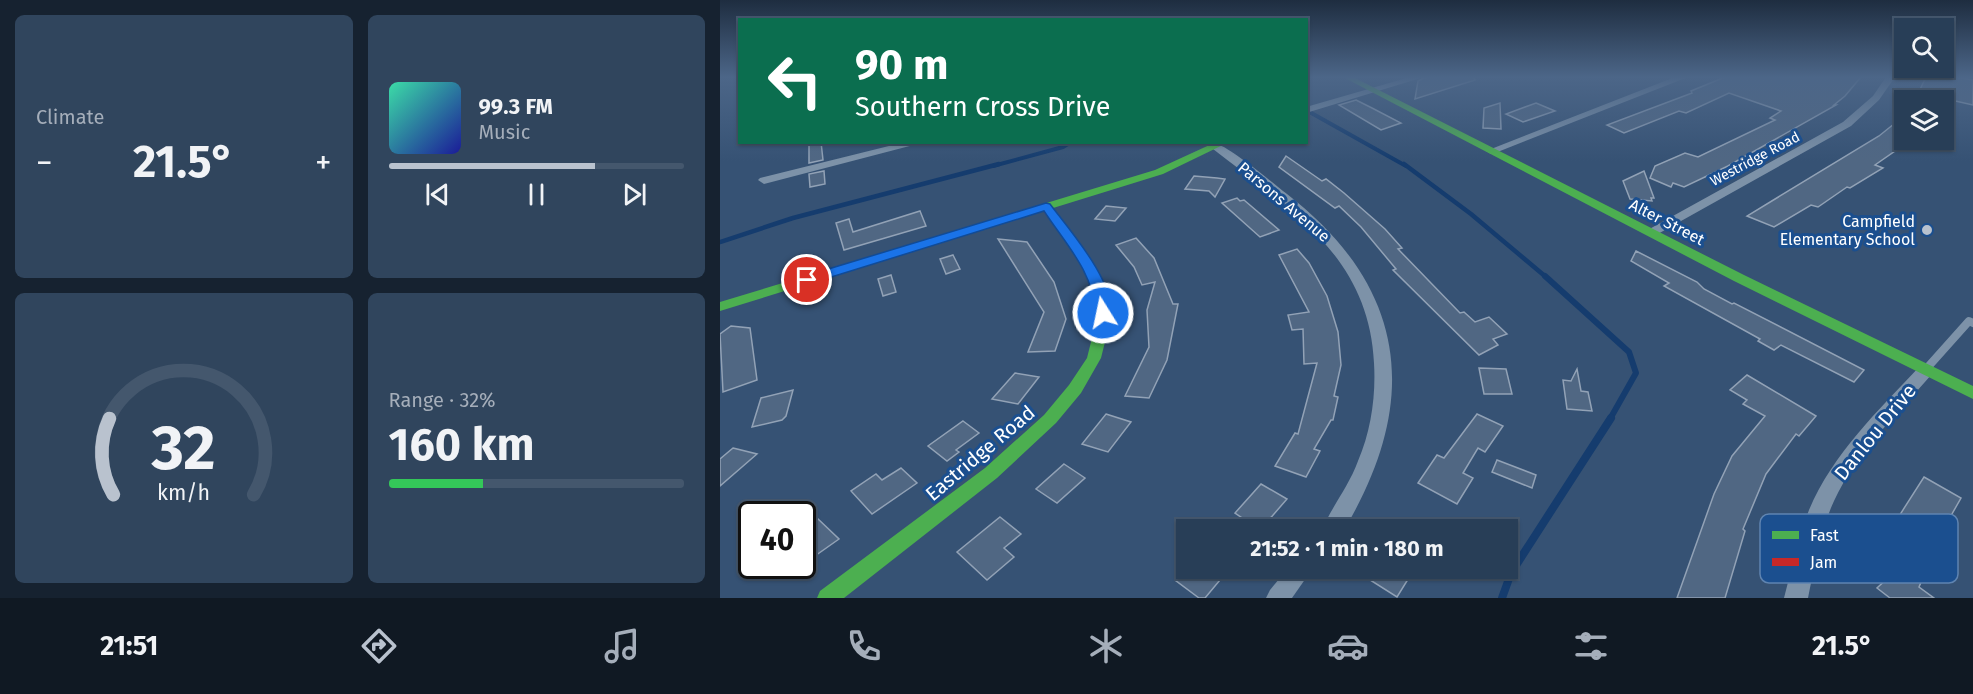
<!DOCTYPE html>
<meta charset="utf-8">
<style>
:root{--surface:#283e57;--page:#30455d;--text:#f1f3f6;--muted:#a5aeba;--line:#44576d;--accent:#b9c2ce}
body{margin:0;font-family:"Fira Sans",sans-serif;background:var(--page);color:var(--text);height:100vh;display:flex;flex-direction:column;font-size:22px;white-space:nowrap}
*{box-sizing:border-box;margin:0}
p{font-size:20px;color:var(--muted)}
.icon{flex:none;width:33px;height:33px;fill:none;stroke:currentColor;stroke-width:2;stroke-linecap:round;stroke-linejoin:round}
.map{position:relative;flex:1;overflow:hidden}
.side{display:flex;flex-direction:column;gap:15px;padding:15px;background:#162230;width:720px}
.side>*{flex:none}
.banner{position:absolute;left:18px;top:18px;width:570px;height:126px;border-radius:0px;box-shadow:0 2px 4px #0004,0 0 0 2px var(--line);background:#0b6e4f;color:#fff;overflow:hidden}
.fabs{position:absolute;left:1174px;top:18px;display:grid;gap:12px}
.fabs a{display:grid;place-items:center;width:60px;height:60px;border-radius:0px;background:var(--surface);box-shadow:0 2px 4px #0004,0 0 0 2px var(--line);font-size:30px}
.speed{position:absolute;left:18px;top:501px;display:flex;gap:12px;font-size:30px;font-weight:700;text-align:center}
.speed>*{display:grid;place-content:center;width:78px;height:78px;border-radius:50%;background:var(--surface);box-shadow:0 2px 4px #0004,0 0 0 2px var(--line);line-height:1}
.speed .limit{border:3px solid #111;border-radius:9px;background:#fff;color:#111}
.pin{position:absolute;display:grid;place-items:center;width:51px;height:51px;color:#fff;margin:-26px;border:3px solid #fff;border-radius:50%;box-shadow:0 2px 6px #0007}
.me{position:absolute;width:66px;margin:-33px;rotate:350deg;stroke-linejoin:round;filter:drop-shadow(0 0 4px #0008)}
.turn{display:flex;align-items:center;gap:21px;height:126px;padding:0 18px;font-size:27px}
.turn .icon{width:78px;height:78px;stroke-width:2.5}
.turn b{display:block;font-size:42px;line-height:51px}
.big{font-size:45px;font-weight:700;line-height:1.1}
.side .tile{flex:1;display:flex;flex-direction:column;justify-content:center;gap:9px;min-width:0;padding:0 21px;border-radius:9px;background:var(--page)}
.side .dial{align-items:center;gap:0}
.dial svg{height:156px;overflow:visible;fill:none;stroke:var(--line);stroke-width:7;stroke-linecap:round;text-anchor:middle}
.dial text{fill:var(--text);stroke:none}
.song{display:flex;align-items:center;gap:18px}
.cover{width:72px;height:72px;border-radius:9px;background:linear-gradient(135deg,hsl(160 70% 55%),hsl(240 70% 35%))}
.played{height:6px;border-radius:3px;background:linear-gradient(90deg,var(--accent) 70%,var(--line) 70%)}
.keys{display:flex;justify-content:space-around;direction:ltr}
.heat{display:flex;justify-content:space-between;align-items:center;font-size:33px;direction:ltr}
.charge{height:9px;border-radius:4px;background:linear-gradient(90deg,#34c759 32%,var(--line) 0)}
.side .tiles{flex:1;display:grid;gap:15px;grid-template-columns:repeat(2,1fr)}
.trip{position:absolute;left:456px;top:519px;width:342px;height:60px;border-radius:0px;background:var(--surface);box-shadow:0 2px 4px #0004,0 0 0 2px var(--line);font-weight:700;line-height:60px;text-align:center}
.dock{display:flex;height:96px;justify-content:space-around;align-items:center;background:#101923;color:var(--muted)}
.dock .icon{width:42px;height:42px}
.dock .current{color:var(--accent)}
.dock b{font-size:27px;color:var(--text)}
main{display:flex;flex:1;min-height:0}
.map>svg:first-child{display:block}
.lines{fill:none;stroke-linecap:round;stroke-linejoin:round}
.stream-far3{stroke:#153c6e;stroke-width:4}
.stream-far2{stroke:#153c6e;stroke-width:4.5}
.stream-far1{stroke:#153c6e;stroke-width:6}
.stream{stroke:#153c6e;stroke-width:8}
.building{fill:#506783;stroke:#92a2b6;stroke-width:1.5}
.lane{stroke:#7d92a8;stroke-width:8}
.street{fill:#7d92a8;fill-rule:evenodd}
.fast{fill:#4caf50;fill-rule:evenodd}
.jam{fill:#c62828;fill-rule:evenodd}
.route{fill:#1a73e8;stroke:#114b97;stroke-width:1.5}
.poi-dot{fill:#b9c2ce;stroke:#1b4f8f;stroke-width:2}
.labels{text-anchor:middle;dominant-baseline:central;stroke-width:6;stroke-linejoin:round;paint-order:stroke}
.far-street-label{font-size:14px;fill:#fff;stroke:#1b4f8f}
.street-label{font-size:16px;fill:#fff;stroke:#1b4f8f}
.poi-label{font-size:16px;fill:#fff;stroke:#1b4f8f;text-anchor:end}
.near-street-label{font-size:20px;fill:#fff;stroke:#1b4f8f}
.key{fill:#1b4f8f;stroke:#5f84b1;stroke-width:1.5}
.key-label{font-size:16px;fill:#fff}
</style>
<main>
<section class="side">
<div class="tiles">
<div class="tile"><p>Climate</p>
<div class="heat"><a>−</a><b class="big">21.5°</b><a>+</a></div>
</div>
<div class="tile">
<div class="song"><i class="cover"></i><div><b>99.3 FM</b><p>Music</p></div></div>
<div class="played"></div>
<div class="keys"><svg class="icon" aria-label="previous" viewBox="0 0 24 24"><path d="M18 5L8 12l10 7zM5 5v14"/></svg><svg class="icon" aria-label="pause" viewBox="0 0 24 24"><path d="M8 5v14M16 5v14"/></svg><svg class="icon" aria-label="next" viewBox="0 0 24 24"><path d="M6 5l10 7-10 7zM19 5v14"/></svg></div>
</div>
<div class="tile dial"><svg viewBox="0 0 100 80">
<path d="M14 69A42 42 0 1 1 86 69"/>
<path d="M14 69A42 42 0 0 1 12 30" stroke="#b9c2ce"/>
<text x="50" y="56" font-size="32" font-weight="700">32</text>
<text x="50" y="72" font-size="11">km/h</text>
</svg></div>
<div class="tile"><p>Range · 32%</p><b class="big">160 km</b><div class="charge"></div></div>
</div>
</section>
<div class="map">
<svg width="1253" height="598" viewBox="0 0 1253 598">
<rect width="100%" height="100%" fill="#365274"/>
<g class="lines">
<g class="stream-far3">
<path d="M586 110 686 166"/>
<path d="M273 166 343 147 351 142"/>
</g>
<g class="stream-far2">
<path d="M684 164 751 214 826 277"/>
<path d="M0 242 73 218 279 164"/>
</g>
<path class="stream-far1" d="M825 276 909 352 916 373 890 419"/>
<path class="stream" d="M782 598 791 573 891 418"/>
</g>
<g class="building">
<path d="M706 77H754L755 80 695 99 698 81Z"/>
<path d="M1005 77H1141L1125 96 1114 105H1116L1008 166 964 187 953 183 951 187 930 178 935 166 965 153 978 157 1055 120 1050 118 1061 111 1009 93 966 113 959 111 904 133 887 125 972 93 971 91Z"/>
<path d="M1206 77H1236L1253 80V105L1231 100H1195Z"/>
<path d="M636 100 652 108 681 123 661 130 619 105Z"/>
<path d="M780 103 781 129 763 128 764 108Z"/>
<path d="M816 103 835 111 803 122 786 114Z"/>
<path d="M1185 115V144L1155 165 1163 168 1130 188 1127 187 1098 207 1091 205 1054 227 1027 216 1159 136Z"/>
<path d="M89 142H101L103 160 89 163Z"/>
<path d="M566 156 602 181 606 179 624 193 665 229 682 248 678 249 740 313 744 312 755 322 769 317 787 334 773 339 778 345 759 355 673 270 676 269 641 227 619 206 615 208 559 167Z"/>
<path d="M104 171 105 184 90 187 89 174Z"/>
<path d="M924 171 934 198H931L932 201 910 199 903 181Z"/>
<path d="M474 176 497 178 505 179 495 197 489 191 465 189Z"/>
<path d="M517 198 520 201 524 200 559 230 540 237 502 203Z"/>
<path d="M386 206 406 208 395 221 375 219Z"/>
<path d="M200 211 206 226 124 250 116 223 129 219 133 232Z"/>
<path d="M416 238 434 258 453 304H458L447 360 429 398 405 396 429 347 427 310 435 282 422 285 414 267 396 245Z"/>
<path d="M278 239 307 242 334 282 346 319 335 351 308 352 324 312Z"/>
<path d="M577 249 589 263 607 296 618 332 621 365 614 396 618 397 613 420H611L594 449 600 451 586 477 555 466 575 433 578 434 597 363 584 364 583 329 572 330 568 315 589 312 559 255Z"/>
<path d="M916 251 977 282 984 289 1012 304 1014 303 1144 370 1134 382 1061 345 1054 350 1038 341 1040 339 944 286 949 283 911 261Z"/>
<path d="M233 255 240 269 226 274 220 259Z"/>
<path d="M171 275 176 292 163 296 158 279Z"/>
<path d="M11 326 30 328 37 380 3 392 0 334Z"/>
<path d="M759 368 786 369 792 394H764Z"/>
<path d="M857 369 861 391 868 392 872 411 847 409 843 380 851 381Z"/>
<path d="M295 373 319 377 298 404 272 399Z"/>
<path d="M1027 375 1096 416 1079 436 1076 434 1046 474 1023 529 1025 531 1005 598H957L994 494 1012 456 1045 416 1023 404 1027 400 1010 390Z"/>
<path d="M73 390 66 416 62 420 32 427 41 398Z"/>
<path d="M386 414 411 422 388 452 362 444Z"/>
<path d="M757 414 783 426 765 452 758 448 743 473 753 478 737 504 698 483 717 455 724 458Z"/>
<path d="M243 421 259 433 236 450 239 452 227 461 208 446Z"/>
<path d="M13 448 37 454 0 486V459Z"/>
<path d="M777 460 816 475 812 488 772 472Z"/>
<path d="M344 464 365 478 337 503 316 489Z"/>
<path d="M181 468 197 483 152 514 131 491 156 474 162 480Z"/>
<path d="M1204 477 1241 498 1224 528 1199 587 1214 598H1170L1157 588 1191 557 1166 543 1181 513Z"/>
<path d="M541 484 567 499 540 530 515 513Z"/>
<path d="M280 517 301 534 284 548 294 557 267 580 237 552Z"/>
<path d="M97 518 119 539 82 565V528Z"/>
<path d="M465 568H510L485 598H479L455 580Z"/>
<path d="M654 568H695L677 597 647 578Z"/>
</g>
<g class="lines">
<path class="lane" d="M1207 368 1249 321 1253 323"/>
<g class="street">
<path d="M690 77H704L586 113V107Z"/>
<path d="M955 77H968L775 153 771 154 766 151Z"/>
<path d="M1166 77H1175L1159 100 1131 126 936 235 931 236 924 232 1123 122 1153 96Z"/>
<path d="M185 142H205L44 184 38 180 40 178Z"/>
<path d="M497 144C511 148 553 183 567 194 688 288 701 401 624 530H602C612 506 629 486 638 461 651 431 656 396 654 363 649 256 569 208 493 149V145Z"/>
<path d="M1206 364 1212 366 1214 370 1212 374C1177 414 1137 452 1114 501 1100 531 1095 565 1088 598H1064C1072 568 1078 538 1089 510 1113 453 1159 410 1200 366Z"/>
<path d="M568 568H593L572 598H546L550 590Z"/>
</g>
<g class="fast">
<path d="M623 77H633L1024 275 1253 386V399L1014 281Z"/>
<path d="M496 142H509L443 174 0 311V302L435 170Z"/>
<path d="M382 321 389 326 381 358 361 393 336 423 277 478 124 598H97L100 591 265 468 324 415 349 385 367 358 375 326Z"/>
</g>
<path class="jam" d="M326 204 330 205C351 231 405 293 387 329L382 331 375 326C376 273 350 247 320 207Z"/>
</g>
<linearGradient id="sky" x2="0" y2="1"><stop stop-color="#1e2d40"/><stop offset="0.48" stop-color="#4c6688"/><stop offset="1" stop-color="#4c6688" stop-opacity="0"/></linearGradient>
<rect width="1253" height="161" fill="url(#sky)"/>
<path class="route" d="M326 203 330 204C347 227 401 288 388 316L383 317 376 313C372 270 347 246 324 211L92 283 87 284 80 280 82 277Z"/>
<circle class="poi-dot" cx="1207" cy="230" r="6"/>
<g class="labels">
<g class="far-street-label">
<text transform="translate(1035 159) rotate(-28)">Westridge Road</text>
</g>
<g class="street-label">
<text transform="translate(564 202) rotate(40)">Parsons Avenue</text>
<text transform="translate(947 222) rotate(27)">Alter Street</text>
</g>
<g class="poi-label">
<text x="1195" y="221">Campfield<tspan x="1195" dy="18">Elementary School</tspan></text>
</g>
<g class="near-street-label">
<text transform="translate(1155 432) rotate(-51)">Danlou Drive</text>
<text transform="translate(260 453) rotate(-40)">Eastridge Road</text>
</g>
</g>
<rect x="1040" y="514" width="198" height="69" rx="9" class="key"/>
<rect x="1052" y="531" width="27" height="8" fill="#4caf50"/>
<rect x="1052" y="558" width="27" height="8" fill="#c62828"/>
<g class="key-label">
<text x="1090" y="541">Fast</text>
<text x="1090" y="568">Jam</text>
</g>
</svg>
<div class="fabs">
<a><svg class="icon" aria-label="search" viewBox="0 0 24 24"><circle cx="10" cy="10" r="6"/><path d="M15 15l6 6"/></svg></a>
<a><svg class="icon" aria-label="layers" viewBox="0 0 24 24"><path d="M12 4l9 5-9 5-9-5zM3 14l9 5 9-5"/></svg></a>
</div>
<div class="speed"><div class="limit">40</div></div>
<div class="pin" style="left:87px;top:280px;background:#d93025"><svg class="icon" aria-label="arrive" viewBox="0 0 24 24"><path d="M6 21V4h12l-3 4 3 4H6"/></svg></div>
<svg class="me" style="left:383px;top:313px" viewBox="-20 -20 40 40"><circle r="17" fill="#1a73e8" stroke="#fff" stroke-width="3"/><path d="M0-11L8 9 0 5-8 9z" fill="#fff"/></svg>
<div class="trip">21:52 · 1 min · 180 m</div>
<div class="banner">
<div class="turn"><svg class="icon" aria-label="left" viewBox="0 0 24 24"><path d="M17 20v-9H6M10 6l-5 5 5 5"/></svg><div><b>90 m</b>Southern Cross Drive</div></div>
</div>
</div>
</main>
<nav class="dock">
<b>21:51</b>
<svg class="icon current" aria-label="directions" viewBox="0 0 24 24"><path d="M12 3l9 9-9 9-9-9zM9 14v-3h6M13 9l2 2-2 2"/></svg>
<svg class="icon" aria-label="music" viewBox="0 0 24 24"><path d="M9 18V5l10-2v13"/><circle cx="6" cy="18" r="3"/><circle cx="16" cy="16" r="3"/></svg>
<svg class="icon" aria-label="phone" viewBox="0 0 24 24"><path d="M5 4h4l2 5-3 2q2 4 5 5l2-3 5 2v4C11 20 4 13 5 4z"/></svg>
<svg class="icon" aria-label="climate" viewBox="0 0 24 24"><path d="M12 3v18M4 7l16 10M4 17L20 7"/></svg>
<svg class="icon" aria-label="car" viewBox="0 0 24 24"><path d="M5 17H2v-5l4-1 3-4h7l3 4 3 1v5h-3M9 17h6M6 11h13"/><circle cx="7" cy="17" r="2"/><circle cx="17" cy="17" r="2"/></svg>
<svg class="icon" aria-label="filters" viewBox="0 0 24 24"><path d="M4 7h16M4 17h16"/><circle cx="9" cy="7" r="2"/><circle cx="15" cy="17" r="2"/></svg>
<b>21.5°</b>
</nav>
